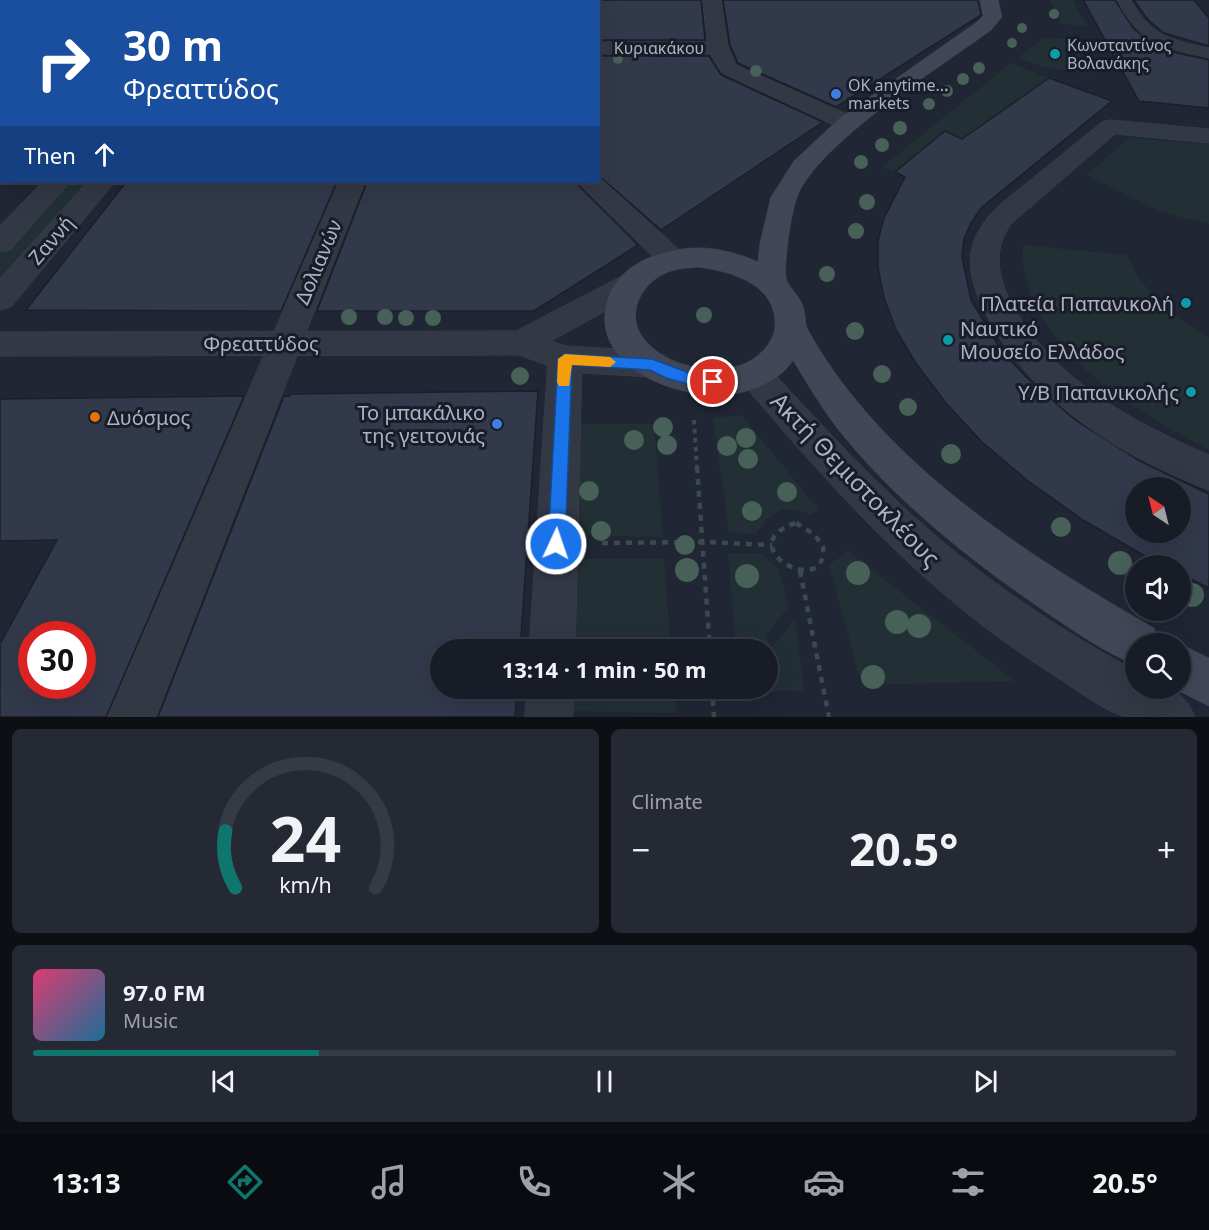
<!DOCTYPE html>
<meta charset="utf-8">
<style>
:root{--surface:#181c27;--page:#252933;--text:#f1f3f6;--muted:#9fa1a7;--line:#363a44;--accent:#0f766e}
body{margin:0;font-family:"Noto Sans",sans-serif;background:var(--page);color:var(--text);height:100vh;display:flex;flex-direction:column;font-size:22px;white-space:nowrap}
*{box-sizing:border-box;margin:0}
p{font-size:20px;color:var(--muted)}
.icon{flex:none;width:33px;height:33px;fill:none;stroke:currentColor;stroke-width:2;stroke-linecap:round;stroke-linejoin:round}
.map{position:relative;height:717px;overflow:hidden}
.drawer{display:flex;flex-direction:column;gap:12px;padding:12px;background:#0d0f15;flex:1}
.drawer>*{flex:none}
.banner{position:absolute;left:0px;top:0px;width:600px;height:183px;box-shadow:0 6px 24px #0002,0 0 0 2px var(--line);background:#1a4fa0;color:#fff;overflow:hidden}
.needle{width:39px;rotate:325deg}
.tools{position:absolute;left:1125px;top:477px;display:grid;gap:12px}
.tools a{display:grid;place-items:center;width:66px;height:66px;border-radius:50%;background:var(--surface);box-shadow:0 6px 24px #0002,0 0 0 2px var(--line);font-size:30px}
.speed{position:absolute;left:18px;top:621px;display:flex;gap:12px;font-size:30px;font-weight:700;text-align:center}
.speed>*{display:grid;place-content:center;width:78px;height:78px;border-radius:50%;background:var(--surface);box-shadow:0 6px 24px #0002,0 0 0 2px var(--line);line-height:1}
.speed .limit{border:9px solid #d22;background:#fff;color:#111}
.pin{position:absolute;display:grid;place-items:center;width:51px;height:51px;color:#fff;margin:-26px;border:3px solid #fff;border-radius:50%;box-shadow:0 2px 6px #0007}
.me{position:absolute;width:66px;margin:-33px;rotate:3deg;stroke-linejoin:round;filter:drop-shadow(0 0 4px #0008)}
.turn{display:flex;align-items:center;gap:21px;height:126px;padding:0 24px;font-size:27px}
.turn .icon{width:78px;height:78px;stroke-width:2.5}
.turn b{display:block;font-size:42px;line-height:51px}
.then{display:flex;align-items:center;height:57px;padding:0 24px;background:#0003;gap:12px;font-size:22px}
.big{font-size:45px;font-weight:700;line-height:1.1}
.drawer .widget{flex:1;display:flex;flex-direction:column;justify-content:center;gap:9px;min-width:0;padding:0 21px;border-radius:9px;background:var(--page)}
.drawer .dial{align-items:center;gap:0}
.dial svg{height:156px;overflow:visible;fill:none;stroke:var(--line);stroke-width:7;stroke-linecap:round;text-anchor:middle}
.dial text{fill:var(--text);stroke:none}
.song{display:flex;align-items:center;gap:18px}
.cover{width:72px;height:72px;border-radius:9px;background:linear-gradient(135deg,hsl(340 70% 55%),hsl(200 70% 35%))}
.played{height:6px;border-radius:3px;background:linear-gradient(90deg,var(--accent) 25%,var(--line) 25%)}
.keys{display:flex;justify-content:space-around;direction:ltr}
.heat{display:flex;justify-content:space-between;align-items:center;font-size:33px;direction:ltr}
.drawer .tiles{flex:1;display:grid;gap:12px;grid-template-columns:1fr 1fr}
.widget:last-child{grid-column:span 2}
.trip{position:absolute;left:430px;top:639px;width:348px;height:60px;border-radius:30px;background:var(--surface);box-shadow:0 6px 24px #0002,0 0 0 2px var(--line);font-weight:700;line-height:60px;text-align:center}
.dock{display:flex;height:96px;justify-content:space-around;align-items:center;background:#0a0b10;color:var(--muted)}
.dock .icon{width:42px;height:42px}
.dock .active{color:var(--accent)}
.dock b{font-size:27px;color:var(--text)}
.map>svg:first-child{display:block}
.green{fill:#223035}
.building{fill:#32394b;stroke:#1b1f2b;stroke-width:1.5;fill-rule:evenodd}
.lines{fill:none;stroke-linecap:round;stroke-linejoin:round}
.service-casing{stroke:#3d414e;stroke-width:1}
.pedestrian-casing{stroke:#3d414e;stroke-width:1}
.minor-casing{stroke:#3d414e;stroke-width:1}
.tertiary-casing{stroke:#3d414e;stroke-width:1}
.secondary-casing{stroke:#3d414e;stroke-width:1}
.path-far1{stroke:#3a4a4e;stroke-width:4;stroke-dasharray:4.5 4.5;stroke-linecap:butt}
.path{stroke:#3a4a4e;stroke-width:4.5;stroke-dasharray:6 6;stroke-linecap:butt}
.service{fill:#333845;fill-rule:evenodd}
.pedestrian{fill:#333845;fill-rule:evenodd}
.minor{fill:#333845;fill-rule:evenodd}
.tertiary{fill:#333845;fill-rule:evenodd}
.secondary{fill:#414757;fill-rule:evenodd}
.tree{fill:#476058}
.route{fill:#1a73e8;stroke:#114b97;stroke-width:1.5}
.slow{fill:#f59e0b}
.culture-dot{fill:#0f9aa8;stroke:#191d29;stroke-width:2}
.shop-dot{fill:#3f7fe0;stroke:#191d29;stroke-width:2}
.food-dot{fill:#e8710a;stroke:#191d29;stroke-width:2}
.labels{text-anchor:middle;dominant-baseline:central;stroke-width:6;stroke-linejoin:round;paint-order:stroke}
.far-poi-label{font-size:16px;fill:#adb2c2;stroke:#191d29;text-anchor:start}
.far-street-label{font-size:16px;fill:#adb2c2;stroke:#191d29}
.street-label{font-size:20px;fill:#adb2c2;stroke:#191d29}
.poi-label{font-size:20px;fill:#adb2c2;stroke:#191d29;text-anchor:end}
.near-street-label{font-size:24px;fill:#adb2c2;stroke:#191d29}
</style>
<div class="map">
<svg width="1209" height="717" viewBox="0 0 1209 717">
<rect width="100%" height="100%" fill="#202634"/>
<g class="green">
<path d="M1050 0H1073L1087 27 1062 24Z"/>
<path d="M1044 37 1073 40 1089 73 1047 68 1018 58Z"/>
<path d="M1011 63 1049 78 962 139 945 131 895 172 883 166Z"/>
<path d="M1129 138 1209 144V224L1161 212 1087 175Z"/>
<path d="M69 182H88L0 281V256Z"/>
<path d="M1023 245 1127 255C1142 293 1176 316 1209 338V450C1134 410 1017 343 1023 245Z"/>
<path d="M741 415 819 510 810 515C784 502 771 511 756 534L729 532 713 418Z"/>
<path d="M572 424H654L663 537 570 535Z"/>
<path d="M848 551 1015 681 862 685 829 565Z"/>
<path d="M728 553H760L778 568 789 606 766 636 772 647 795 619 804 691H739V689L768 688V650L736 649Z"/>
<path d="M569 559H664L671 649 567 650Z"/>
<path d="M566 689H674L676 713 566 711Z"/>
</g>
<g class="building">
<path d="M598 0H701L705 40H598Z"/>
<path d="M723 0H978L981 15 836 107 738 63 730 45Z"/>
<path d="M1083 0H1115L1133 28 1153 44 1177 53 1209 60V108L1139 101Z"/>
<path d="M1134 0H1194L1209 18V46L1164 33 1148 20Z"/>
<path d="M598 56H709L721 75 823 122 661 230 598 175Z"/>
<path d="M1049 78 1112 101 981 208 971 223 964 239 962 257 971 300 1001 350 1025 376 1075 420 1140 461 1209 494V588L1180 574V566H1162L1083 520 1028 481 982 442 946 403 917 365 896 330 884 298 878 268V241L884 218 905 177 895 172 945 131 962 139ZM1136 488H1180V532H1136Z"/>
<path d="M126 182H337L281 311 26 310Z"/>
<path d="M367 182H575L638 245 534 311H317Z"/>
<path d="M538 391 520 650H441V688H517L515 717H158L284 396H290L291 394Z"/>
<path d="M244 396 106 717H0V644L57 540 0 541V399ZM32 634H82V686H32Z"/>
</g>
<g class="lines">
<defs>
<g id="service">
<path d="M320 0H334L319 2Z"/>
<path d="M529 0H543L528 2Z"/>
<path d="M1117 0H1131C1151 36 1171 40 1209 48V58C1161 47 1141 46 1117 0Z"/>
</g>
<path id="pedestrian" d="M1110 120 1209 129V143L1115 134 1011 224C994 247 997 274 1009 298 1047 376 1132 422 1209 455V490C1118 456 1022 395 981 304 971 281 965 258 977 234 989 209 1014 194 1034 177 1057 159 1079 140 1102 122Z"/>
<g id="minor">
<path d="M58 0H77L57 2Z"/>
<path d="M703 0H721L728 46 736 65 856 118 860 123 856 128 848 130 840 128 722 73 710 54H598V42H707Z"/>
<path d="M0 48H2L0 61Z"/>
<path d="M599 177 683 253 687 260 683 267 673 270 663 267 577 182H598Z"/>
<path d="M339 182H365L156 717H108Z"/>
<path d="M565 346 577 350 582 359 575 650H529L548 359 553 350Z"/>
<path d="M754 361 766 365C821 424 875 484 936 536 997 588 1065 633 1136 671V688C1166 688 1182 686 1195 717 1179 717 1135 717 1122 716 1098 707 1074 688 1052 674 924 593 839 496 742 383L737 374 742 365Z"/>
<path d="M527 688H573V717H525Z"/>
</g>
<g id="tertiary">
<path d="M216 0H235L215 2Z"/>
<path d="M247 0H266L246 2Z"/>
<path d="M43 182H70L10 250 0 252V226Z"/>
<path d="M88 182H115L11 307 0 310V279Z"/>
<path d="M629 275 640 278 644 285 640 292 551 341 566 346 652 351 664 355 669 364 664 373 652 377 565 372 519 355 0 356V332L516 331 618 278Z"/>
</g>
<g id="secondary">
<path d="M980 0H998L1002 17 991 30C942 66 818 143 797 197 791 214 784 260 786 278 787 285 799 296 802 304 806 312 804 323 808 330 881 462 1026 555 1154 628L1160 644H1136V665C1104 652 1074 631 1046 612 972 562 893 499 838 429 821 407 807 383 793 360 780 382 747 394 722 395 677 397 600 370 605 313 609 267 657 249 696 248 716 247 740 254 758 262L760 243 771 197 794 161 840 118 977 22 983 16ZM698 267C732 271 778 285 775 327 773 344 759 357 744 364 735 368 723 368 713 368 687 369 660 359 644 339 623 313 644 279 671 271 680 268 689 268 698 267Z"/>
<path d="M1180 644 1209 658V706L1173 688H1180Z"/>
</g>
</defs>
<use href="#service" class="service-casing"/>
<use href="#pedestrian" class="pedestrian-casing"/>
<use href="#minor" class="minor-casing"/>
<use href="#tertiary" class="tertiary-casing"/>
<use href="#secondary" class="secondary-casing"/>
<path class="path-far1" d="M694 420 697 469"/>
<g class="path">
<path d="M697 467 710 650"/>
<path d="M796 523 815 535 823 547C828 602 727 545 796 523Z"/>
<path d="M602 543 702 542 772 545"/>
<path d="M800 571 829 717"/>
<path d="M712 688 714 717"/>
</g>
<use href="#service" class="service"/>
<use href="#pedestrian" class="pedestrian"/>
<use href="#minor" class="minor"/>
<use href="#tertiary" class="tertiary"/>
<use href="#secondary" class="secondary"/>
</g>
<g class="tree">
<circle cx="1054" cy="14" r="5"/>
<circle cx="1022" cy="28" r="5"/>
<circle cx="1012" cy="43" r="5"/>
<circle cx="618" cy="59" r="5"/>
<circle cx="979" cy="68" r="6"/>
<circle cx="756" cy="71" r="6"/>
<circle cx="963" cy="79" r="6"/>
<circle cx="947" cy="91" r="6"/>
<circle cx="929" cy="104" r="6"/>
<circle cx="900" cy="128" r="7"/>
<circle cx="882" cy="145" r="7"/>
<circle cx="861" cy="162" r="7"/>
<circle cx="867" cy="202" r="8"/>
<circle cx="856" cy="231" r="8"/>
<circle cx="827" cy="274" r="8"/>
<circle cx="704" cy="315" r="8"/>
<circle cx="349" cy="317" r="8"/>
<circle cx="385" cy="317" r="8"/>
<circle cx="406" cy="318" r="8"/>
<circle cx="433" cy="318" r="8"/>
<circle cx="855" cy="331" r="9"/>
<circle cx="882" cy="374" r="9"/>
<circle cx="520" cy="376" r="9"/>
<circle cx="908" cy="407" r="9"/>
<circle cx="663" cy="427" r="10"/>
<circle cx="746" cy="438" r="10"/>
<circle cx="634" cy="440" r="10"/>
<circle cx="667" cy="445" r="10"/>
<circle cx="727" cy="446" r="10"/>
<circle cx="951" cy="454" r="10"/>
<circle cx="748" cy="459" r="10"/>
<circle cx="589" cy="491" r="10"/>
<circle cx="787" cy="492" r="10"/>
<circle cx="752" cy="511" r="10"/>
<circle cx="1061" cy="527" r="10"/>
<circle cx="601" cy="531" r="10"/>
<circle cx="685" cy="545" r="10"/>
<circle cx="1120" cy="563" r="12"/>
<circle cx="687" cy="570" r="12"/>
<circle cx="858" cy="573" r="12"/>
<circle cx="747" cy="576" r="12"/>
<circle cx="1192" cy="595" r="12"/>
<circle cx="897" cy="622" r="12"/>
<circle cx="919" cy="626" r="12"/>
<circle cx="873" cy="677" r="12"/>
</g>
<path class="route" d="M565 354 652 359 692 374 718 378 720 382 718 386 692 385 666 378 650 370 572 365 565 544 562 550 556 552 550 550 548 544 558 359Z"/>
<path class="slow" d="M565 354 610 357 616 362 610 367 572 365 569 386H559L557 382 558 359Z"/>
<g class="culture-dot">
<circle cx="1055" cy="54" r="6"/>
<circle cx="1186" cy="303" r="6"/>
<circle cx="948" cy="340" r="6"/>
<circle cx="1191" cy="392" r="6"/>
</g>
<g class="shop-dot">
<circle cx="836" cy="94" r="6"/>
<circle cx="497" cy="424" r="6"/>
</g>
<circle class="food-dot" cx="95" cy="417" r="6"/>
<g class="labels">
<g class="far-poi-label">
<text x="1067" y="45">Κωνσταντίνος<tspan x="1067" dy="18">Βολανάκης</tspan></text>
<text x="848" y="85">OK anytime...<tspan x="848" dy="18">markets</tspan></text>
</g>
<g class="far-street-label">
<text x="659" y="48">Κυριακάκου</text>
</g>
<g class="street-label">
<text transform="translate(51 240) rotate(-49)">Ζαννή</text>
<text transform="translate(318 262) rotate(-67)">Δολιανών</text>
<text x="261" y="343">Φρεαττύδος</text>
</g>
<g class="poi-label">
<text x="1174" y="303">Πλατεία Παπανικολή</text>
<text x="960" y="328" text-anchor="start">Ναυτικό<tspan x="960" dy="23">Μουσείο Ελλάδος</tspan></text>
<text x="1179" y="392">Υ/Β Παπανικολής</text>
<text x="485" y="412">Το μπακάλικο<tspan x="485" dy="23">της γειτονιάς</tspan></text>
<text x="107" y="417" text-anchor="start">Δυόσμος</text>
</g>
<g class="near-street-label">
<text transform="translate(856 479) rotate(46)">Ακτή Θεμιστοκλέους</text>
</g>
</g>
</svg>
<div class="tools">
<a><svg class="needle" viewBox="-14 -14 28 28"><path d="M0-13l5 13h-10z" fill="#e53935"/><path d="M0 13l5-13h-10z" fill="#9fa1a7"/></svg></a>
<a><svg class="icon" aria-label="sound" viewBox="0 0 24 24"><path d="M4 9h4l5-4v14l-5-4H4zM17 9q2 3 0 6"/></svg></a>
<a><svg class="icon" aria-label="search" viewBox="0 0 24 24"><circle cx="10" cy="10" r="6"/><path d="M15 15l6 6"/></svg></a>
</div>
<div class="speed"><div class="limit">30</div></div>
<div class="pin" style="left:713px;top:382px;background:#d93025"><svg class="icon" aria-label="arrive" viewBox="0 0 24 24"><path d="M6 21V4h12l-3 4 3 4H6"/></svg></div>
<svg class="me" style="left:556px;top:544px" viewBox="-20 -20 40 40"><circle r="17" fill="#1a73e8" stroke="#fff" stroke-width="3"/><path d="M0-11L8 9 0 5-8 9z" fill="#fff"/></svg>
<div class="trip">13:14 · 1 min · 50 m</div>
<div class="banner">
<div class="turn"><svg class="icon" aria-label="right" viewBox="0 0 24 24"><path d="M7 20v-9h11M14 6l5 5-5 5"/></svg><div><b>30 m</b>Φρεαττύδος</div></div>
<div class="then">Then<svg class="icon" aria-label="ahead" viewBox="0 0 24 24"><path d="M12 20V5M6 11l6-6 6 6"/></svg></div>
</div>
</div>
<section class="drawer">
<div class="tiles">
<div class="widget dial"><svg viewBox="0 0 100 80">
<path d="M14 69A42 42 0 1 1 86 69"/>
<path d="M14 69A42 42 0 0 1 9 40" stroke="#0f766e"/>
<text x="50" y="56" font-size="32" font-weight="700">24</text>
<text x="50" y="72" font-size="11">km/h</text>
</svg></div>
<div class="widget"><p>Climate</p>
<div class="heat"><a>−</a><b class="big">20.5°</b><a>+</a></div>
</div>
<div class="widget">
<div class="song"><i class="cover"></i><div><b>97.0 FM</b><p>Music</p></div></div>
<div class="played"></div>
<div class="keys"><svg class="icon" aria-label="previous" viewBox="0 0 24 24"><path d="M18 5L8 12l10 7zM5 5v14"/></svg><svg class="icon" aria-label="pause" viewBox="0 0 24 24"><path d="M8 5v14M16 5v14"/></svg><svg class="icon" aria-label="next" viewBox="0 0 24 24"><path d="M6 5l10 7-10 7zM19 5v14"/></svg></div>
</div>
</div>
</section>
<nav class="dock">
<b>13:13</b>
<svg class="icon active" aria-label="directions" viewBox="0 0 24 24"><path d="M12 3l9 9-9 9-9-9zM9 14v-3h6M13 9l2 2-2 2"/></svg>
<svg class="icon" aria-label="music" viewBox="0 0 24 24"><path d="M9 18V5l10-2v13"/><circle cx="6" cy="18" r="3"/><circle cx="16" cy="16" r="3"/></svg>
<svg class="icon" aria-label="phone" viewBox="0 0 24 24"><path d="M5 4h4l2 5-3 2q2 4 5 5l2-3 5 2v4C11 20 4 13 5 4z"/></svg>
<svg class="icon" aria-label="climate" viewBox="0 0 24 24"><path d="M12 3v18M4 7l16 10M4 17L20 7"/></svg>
<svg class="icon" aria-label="car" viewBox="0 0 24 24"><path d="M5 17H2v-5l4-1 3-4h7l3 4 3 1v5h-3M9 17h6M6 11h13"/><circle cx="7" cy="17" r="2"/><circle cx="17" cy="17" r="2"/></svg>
<svg class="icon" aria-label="filters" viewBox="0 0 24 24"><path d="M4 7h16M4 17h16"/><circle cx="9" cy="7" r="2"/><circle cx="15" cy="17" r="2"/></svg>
<b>20.5°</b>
</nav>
